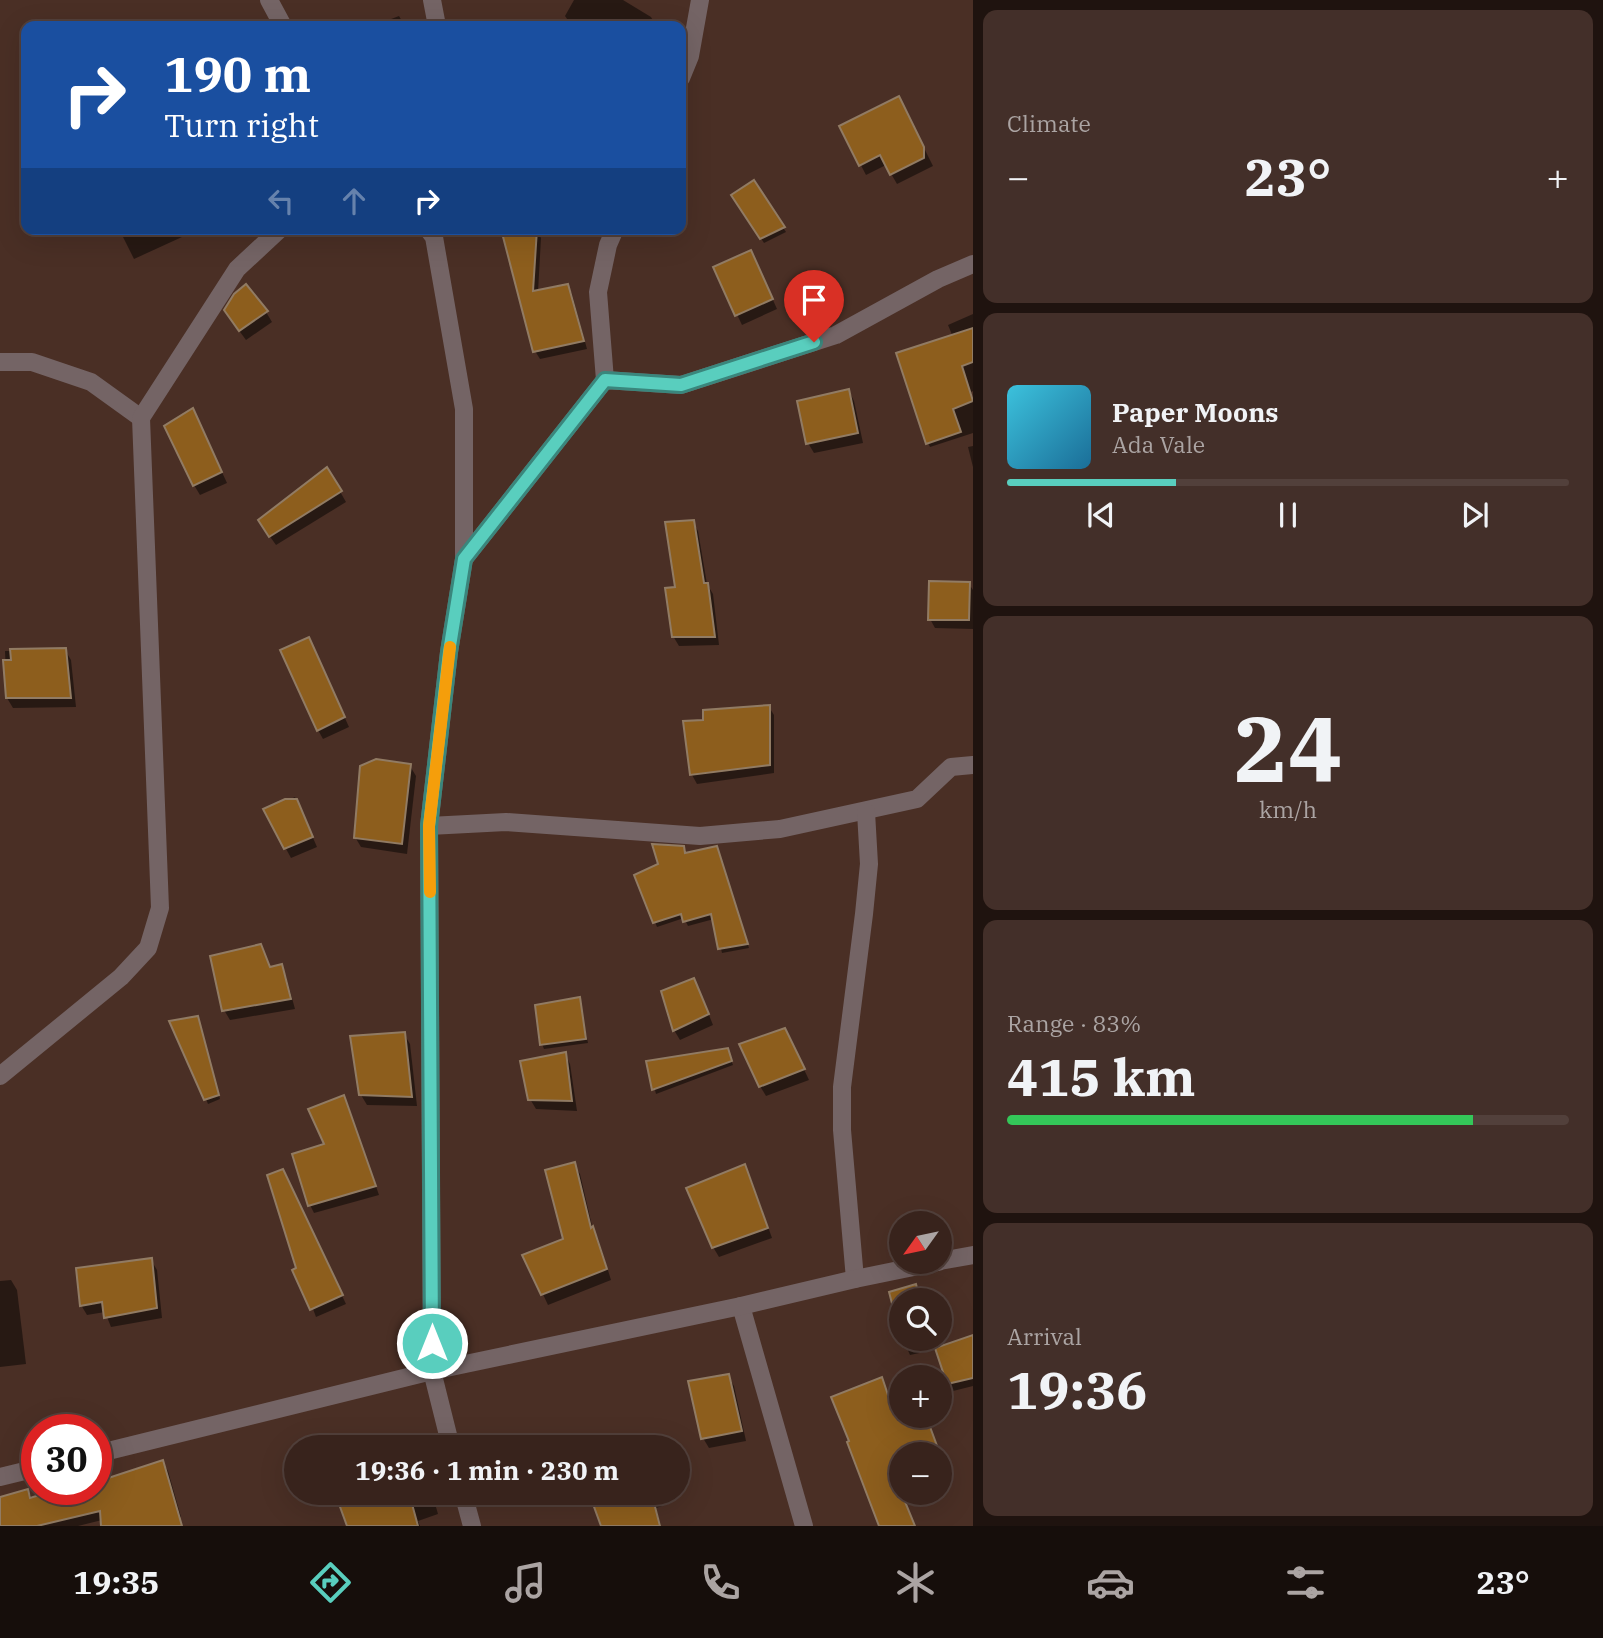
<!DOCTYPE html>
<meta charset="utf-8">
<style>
:root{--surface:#38231c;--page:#432f29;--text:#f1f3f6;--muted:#aba4a3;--line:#52403b;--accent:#59cebe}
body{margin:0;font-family:"IBM Plex Serif",serif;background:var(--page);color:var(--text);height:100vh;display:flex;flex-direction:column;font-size:26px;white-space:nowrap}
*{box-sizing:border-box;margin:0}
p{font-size:23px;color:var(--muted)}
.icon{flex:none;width:38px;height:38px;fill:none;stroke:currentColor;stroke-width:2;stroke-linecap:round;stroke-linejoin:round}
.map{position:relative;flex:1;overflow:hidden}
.sheet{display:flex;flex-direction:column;gap:10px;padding:10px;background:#1f130f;width:630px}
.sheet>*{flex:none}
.guide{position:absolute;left:21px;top:21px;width:665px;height:214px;border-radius:14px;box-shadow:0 7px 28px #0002,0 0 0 2px var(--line);background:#1a4fa0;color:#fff;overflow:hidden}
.needle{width:46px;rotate:237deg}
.fabs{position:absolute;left:889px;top:1211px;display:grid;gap:14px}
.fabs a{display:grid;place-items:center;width:63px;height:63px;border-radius:50%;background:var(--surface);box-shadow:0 7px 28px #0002,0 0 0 2px var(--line);font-size:35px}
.speed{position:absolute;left:21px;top:1414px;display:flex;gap:14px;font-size:35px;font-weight:700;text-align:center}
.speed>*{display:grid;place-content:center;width:91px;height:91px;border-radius:50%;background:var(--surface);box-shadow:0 7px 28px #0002,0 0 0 2px var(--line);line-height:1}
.speed .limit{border:10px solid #d22;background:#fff;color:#111}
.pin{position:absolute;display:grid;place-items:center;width:60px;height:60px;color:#fff;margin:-72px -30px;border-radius:50% 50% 50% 0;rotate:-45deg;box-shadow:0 0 7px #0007}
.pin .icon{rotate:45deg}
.me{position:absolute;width:77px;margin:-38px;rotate:0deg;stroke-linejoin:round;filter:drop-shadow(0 0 5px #0008)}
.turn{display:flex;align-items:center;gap:24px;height:147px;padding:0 28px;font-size:32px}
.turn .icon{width:91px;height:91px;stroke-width:2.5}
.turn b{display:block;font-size:49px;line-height:60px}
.lanes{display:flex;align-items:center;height:66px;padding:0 28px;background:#0003;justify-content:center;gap:35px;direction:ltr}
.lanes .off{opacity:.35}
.big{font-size:52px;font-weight:800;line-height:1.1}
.sheet .widget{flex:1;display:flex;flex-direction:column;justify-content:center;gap:10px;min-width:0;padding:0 24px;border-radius:14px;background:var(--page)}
.sheet .dial{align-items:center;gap:0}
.dial b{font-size:91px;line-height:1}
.song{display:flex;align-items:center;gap:21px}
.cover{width:84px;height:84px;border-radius:10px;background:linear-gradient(135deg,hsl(190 70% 55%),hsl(200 70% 35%))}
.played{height:7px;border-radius:4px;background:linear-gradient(90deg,var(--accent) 30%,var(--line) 30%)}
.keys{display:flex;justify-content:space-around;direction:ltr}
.heat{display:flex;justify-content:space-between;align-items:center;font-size:38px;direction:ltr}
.charge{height:10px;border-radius:5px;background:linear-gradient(90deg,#34c759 83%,var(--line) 0)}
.trip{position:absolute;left:284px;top:1435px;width:406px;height:70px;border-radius:35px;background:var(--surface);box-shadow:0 7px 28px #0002,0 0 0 2px var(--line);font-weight:800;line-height:70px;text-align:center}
.tab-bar{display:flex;height:112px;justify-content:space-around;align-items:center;background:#160e0b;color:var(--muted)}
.tab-bar .icon{width:49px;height:49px}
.tab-bar .selected{color:var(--accent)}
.tab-bar b{font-size:32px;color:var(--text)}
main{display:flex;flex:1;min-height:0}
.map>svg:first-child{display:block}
.shadow{fill:#0007}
.building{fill:#8d5e1d;stroke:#917b63;stroke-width:2}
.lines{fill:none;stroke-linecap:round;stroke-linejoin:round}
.minor{stroke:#746465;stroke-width:18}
.route-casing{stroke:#3a867c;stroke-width:18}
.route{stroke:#59cebe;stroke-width:12}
.slow{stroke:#f59e0b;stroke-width:12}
</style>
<main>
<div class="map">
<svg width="973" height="1526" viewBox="0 0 973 1526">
<rect width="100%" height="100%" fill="#4a2f25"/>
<g class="shadow">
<path d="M574 0H623L651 17 656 26H572L565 16Z"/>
<path d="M399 16 405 26H373Z"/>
<path d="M904 108 933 166 897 184 886 165 866 175 841 127Z"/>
<path d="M754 183 786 232 764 243 734 196Z"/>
<path d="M119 229H179L182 237 134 259Z"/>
<path d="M536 230 541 238 538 292 568 285 572 294 587 349 540 359 535 351 504 235Z"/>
<path d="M756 262 777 309 742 325 715 268Z"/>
<path d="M266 312 272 322 246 340 232 321Z"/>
<path d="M973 314V391L971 392 973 398V433L930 447 928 443 953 337 948 325Z"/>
<path d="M849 391 854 401 863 443 814 453 808 443Z"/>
<path d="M198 421 227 483 200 495 194 485Z"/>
<path d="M973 446V467L968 447Z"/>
<path d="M327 469 346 502 276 545 266 531Z"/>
<path d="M693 522 698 531 707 584 713 594 719 645 679 646 673 636 677 588Z"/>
<path d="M969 584 973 590V629L935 628 930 619Z"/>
<path d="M313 648 349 727 323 739 318 730Z"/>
<path d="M65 650 71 660 76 707 13 708 7 698 5 651Z"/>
<path d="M769 707 774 715V773L697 784 692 775 685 723 705 721Z"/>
<path d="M410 766 416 776 407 854 361 847 355 837Z"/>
<path d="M295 797 317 847 291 858 265 810Z"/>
<path d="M683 848 686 854 719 853 749 948 722 953 714 919 688 926 684 918 657 927 655 922 660 865Z"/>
<path d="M261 946 271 968 281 966 286 976 295 1009 230 1020 224 1010Z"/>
<path d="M699 990 713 1025 680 1040 674 1030Z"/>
<path d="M579 999 588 1043 544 1049 542 1044Z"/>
<path d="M197 1018 220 1099 208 1104 206 1099Z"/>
<path d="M404 1034 410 1044 417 1106 367 1105 361 1095Z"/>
<path d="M790 1040 809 1080 766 1096 760 1086Z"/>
<path d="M727 1050 733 1065 656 1094 648 1062Z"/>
<path d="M565 1054 570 1064 577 1111 536 1109 530 1099Z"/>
<path d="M348 1105 379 1195 314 1213 310 1205 326 1145Z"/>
<path d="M574 1165 580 1174 593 1230 598 1238 611 1280 548 1305 525 1256 565 1240Z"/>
<path d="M745 1167 750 1176 772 1238 719 1257 713 1247Z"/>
<path d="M287 1179 346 1304 316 1317 298 1269Z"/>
<path d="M151 1260 157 1270 162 1318 111 1327 105 1312 87 1315 81 1305Z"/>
<path d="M11 1280 17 1290 26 1364 0 1367V1281Z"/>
<path d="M973 1337V1386L953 1391 949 1383Z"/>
<path d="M903 1339H931L933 1350 910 1355Z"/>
<path d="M728 1376 734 1386 746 1441 709 1448 703 1438Z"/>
<path d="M881 1379 897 1422 911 1416H926L950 1479 940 1484V1454H901V1493H919L904 1500 915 1526H881L852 1442Z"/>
<path d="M163 1462 168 1471 181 1517 152 1526H113L110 1518 78 1526H0V1499L28 1491 33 1499 96 1489Z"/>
<path d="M337 1493H432L438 1514 418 1521 420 1526H349Z"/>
<path d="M590 1493H668L671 1503 656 1508 661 1526H603Z"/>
</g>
<g class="building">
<path d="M899 96 924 147V158L890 175 880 155 859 166 839 126Z"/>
<path d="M754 180 785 227 760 239 731 195Z"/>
<path d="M501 229H537L533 291 568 284 584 341 533 352Z"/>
<path d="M751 250 773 299 735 316 713 267Z"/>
<path d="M246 284 268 311 239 331 224 310 234 294Z"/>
<path d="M973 328V362L962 366 973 401 953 409 961 432 926 444 896 353Z"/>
<path d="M849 389 858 433 806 444 797 401Z"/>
<path d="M193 408 222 472 193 486 164 426Z"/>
<path d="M327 467 342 491 269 537 258 520Z"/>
<path d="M694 520 704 583H708L715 637H672L665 588 675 587 665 522Z"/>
<path d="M929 581 970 582 969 620H928Z"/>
<path d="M309 637 345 717 317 731 280 650Z"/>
<path d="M66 648 71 698H6L3 660H11L10 649Z"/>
<path d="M770 705V765L690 775 683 721 703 720V710Z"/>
<path d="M376 759 411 764 402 844 354 838 360 766Z"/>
<path d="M285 799H297L313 837 284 849 263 809Z"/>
<path d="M652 844 684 846 685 853 717 846 748 944 718 949 711 914 683 922 681 914 653 923 634 875 658 864Z"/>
<path d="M261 944 270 967 282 964 291 999 222 1011 210 956Z"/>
<path d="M694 978 709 1014 673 1031 661 991Z"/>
<path d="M580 997 586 1039 540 1045 535 1005Z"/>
<path d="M198 1016 219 1095 204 1100 169 1021Z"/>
<path d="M785 1028 805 1069 759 1087 739 1044Z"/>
<path d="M405 1032 412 1097 359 1095 350 1036Z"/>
<path d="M728 1048 732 1061 652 1090 646 1061Z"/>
<path d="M566 1052 572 1101 528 1100 520 1061Z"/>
<path d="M344 1095 376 1186 308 1206 292 1154 324 1144 308 1109Z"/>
<path d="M575 1162 591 1228 593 1226 607 1269 541 1295 522 1255 563 1239 545 1170Z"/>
<path d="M745 1164 768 1228 712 1248 686 1188Z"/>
<path d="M283 1169 343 1295 310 1310 292 1270 296 1268 267 1175Z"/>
<path d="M152 1258 157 1308 104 1318 102 1302 80 1306 76 1268Z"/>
<path d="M916 1284 920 1300H901V1339L929 1340 903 1346 889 1292Z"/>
<path d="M973 1335V1378L947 1384 935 1348Z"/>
<path d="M729 1374 742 1431 701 1439 688 1381Z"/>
<path d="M882 1377 895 1416H926L940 1454H901V1472L894 1475 915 1526H879L847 1442 849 1441 831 1397Z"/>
<path d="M163 1460 182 1526H101L100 1511 37 1526H0V1497L28 1489 30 1498 59 1489H96V1482Z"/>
<path d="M335 1493H409L418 1526H347Z"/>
<path d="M589 1493H664L653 1499 660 1526H601Z"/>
</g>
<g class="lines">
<g class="minor">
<path d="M269 0 283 26"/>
<path d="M432 0 437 26"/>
<path d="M681 78 690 56 700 0"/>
<path d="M428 229 434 237 464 409V559L449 652 429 826 432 1371 451 1447"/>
<path d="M0 362H32L91 382 141 418"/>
<path d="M605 380 598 292 608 245 615 229"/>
<path d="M464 559 605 380 681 385 836 335 938 279 973 264"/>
<path d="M429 826 506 822 700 836 780 829 917 799 951 767 973 765"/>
<path d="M0 1076 121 977 148 948 160 908 141 418 237 269 280 229"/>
<path d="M940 1261 973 1255"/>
<path d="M855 1279 842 1130V1087L864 914 869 864 866 812"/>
<path d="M741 1306 804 1526"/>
<path d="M96 1454 432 1371 741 1306 855 1279 938 1262"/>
<path d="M0 1477 37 1468"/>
<path d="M463 1493 472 1526"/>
</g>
</g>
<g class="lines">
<defs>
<path id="route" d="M432 1343 429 826 449 652 464 559 605 380 681 385 814 342"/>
</defs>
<use href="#route" class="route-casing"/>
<use href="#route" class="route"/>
<path class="slow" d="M430 892 429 826 450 647"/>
</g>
</svg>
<div class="fabs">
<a><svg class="needle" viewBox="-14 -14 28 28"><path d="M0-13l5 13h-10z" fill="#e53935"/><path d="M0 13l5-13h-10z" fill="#aba4a3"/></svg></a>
<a><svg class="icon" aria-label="search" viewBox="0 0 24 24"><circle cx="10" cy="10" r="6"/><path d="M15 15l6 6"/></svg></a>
<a>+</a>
<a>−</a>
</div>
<div class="speed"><div class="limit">30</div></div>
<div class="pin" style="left:814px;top:342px;background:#d93025"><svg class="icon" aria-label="arrive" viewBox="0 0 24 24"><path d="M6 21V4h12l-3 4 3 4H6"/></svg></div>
<svg class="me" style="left:432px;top:1343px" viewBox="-20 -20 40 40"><circle r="17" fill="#59cebe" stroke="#fff" stroke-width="3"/><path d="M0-11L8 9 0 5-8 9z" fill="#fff"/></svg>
<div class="trip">19:36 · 1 min · 230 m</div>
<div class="guide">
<div class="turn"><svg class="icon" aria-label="right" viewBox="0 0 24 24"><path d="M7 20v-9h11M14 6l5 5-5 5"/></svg><div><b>190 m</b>Turn right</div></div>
<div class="lanes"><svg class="icon off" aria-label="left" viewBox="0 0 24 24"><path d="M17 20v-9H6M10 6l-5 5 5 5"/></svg><svg class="icon off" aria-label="ahead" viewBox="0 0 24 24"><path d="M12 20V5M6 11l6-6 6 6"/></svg><svg class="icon" aria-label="right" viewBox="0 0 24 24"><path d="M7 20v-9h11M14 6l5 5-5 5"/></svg></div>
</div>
</div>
<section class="sheet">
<div class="widget"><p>Climate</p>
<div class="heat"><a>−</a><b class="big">23°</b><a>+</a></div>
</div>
<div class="widget">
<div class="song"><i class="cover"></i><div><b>Paper Moons</b><p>Ada Vale</p></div></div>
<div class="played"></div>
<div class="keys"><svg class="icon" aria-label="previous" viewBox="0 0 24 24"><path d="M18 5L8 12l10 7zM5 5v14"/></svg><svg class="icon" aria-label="pause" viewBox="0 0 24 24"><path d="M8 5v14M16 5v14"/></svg><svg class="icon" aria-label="next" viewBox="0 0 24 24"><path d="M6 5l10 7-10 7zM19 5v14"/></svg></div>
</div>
<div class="widget dial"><b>24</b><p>km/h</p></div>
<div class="widget"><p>Range · 83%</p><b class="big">415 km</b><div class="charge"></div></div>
<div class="widget"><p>Arrival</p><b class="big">19:36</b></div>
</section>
</main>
<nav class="tab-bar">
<b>19:35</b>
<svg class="icon selected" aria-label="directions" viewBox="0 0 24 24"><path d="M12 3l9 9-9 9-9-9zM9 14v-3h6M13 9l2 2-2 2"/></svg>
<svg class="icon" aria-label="music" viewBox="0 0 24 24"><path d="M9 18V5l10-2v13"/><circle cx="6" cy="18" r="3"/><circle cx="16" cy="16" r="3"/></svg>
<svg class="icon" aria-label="phone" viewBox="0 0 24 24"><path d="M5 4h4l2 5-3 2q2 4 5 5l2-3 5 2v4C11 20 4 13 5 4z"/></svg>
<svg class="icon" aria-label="climate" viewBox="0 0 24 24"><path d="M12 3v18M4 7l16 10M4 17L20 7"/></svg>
<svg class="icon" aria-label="car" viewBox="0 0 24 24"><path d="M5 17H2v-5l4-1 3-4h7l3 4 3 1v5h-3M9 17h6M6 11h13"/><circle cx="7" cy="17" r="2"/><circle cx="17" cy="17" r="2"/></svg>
<svg class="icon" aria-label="filters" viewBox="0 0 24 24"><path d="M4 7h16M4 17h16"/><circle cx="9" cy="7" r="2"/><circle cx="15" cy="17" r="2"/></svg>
<b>23°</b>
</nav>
